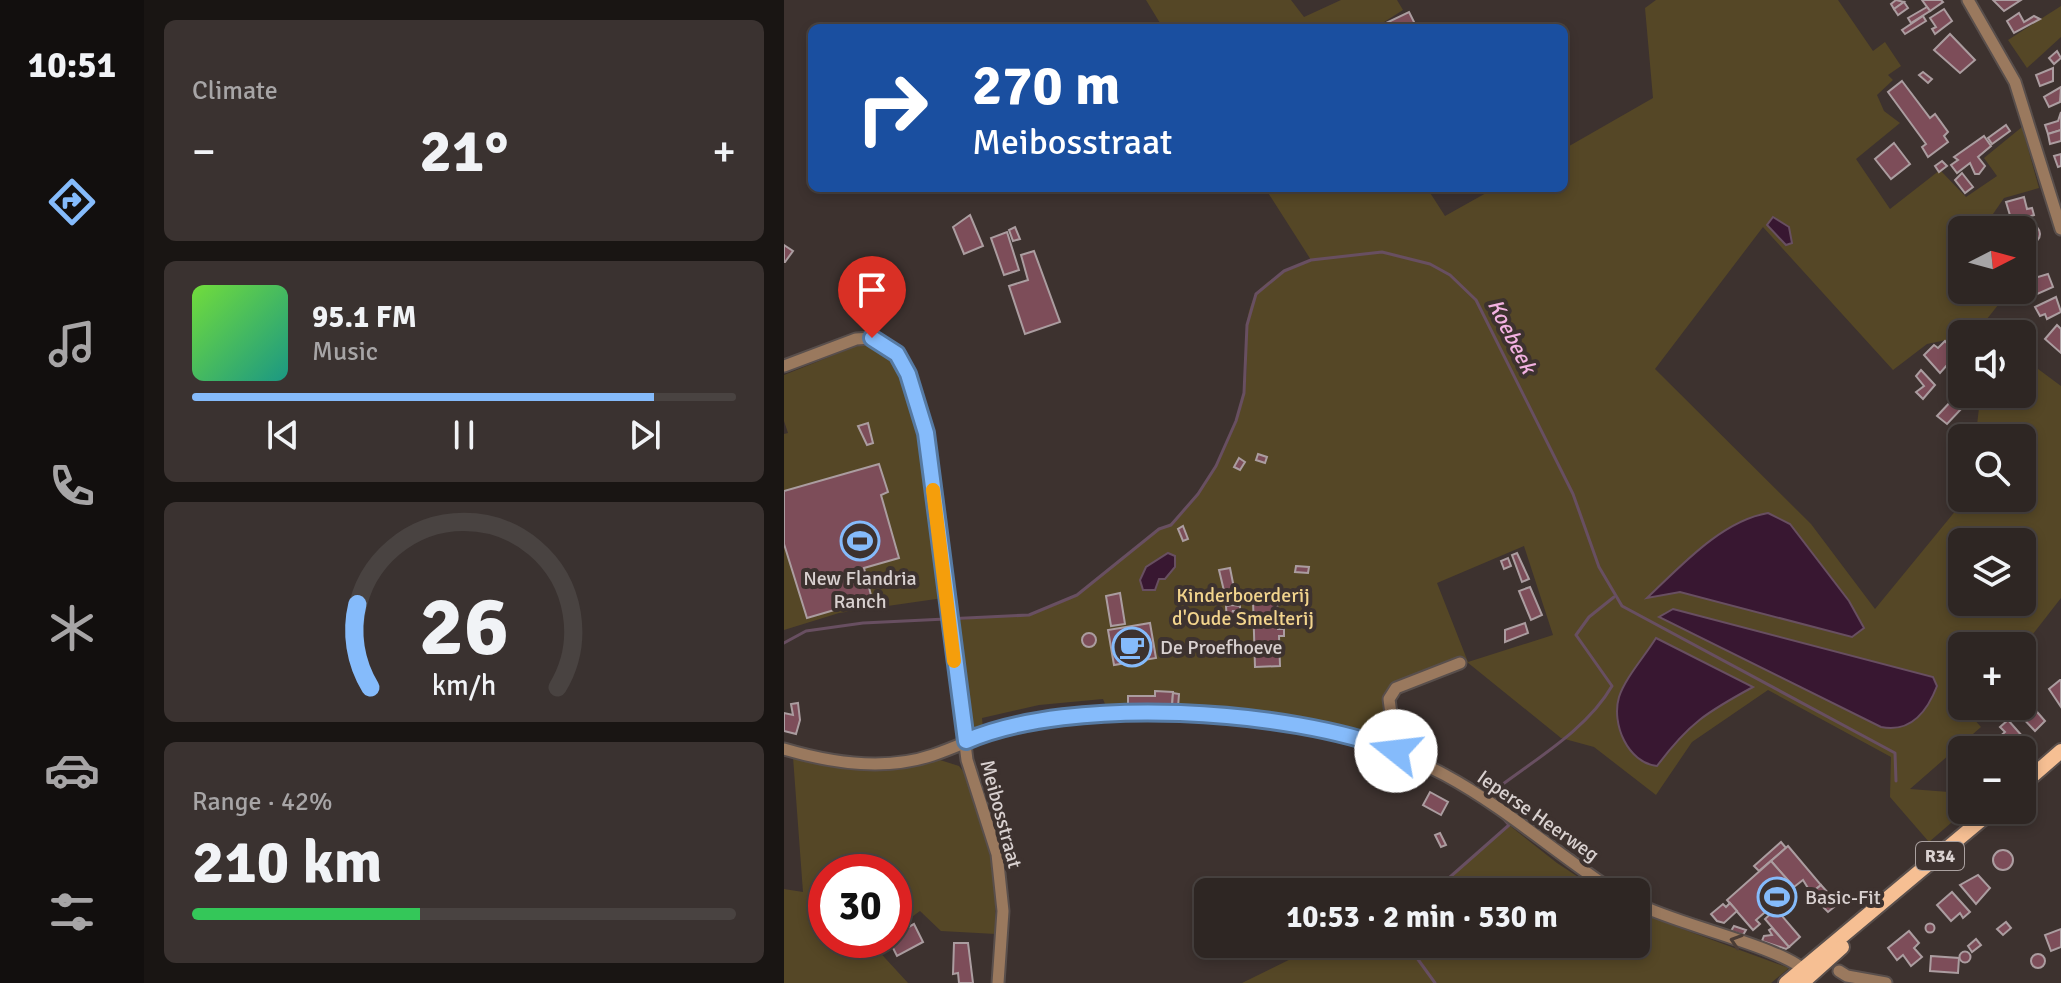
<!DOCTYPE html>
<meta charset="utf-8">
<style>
:root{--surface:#2e2623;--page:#3a3230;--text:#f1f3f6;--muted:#a7a5a6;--line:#494341;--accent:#85bbfb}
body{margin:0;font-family:Signika,sans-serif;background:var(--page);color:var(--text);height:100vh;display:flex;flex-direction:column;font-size:30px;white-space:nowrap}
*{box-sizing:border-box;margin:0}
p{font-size:26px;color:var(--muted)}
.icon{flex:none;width:44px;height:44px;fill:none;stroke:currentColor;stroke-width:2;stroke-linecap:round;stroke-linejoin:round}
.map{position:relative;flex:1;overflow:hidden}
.drawer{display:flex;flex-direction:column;gap:20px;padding:20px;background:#191513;width:640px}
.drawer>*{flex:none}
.hud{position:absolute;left:24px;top:24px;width:760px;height:168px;border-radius:12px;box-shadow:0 4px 12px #0003,0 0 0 2px var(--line);background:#1a4fa0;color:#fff;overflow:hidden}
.needle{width:52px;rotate:84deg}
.controls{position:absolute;left:1164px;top:216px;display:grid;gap:16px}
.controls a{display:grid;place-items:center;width:88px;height:88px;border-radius:12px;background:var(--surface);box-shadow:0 4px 12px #0003,0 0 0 2px var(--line);font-size:40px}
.speed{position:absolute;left:24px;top:854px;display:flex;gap:16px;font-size:40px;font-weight:700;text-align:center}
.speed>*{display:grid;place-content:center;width:104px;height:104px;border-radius:50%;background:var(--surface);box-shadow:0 4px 12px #0003,0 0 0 2px var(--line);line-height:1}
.speed .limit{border:12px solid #d22;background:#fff;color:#111}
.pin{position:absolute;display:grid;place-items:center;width:68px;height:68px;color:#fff;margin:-82px -34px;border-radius:50% 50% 50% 0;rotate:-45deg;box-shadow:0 0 8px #0007}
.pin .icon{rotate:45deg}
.me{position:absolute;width:88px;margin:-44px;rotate:286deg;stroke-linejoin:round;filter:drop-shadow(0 0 6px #0008)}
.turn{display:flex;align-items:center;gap:28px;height:168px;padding:0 32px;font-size:36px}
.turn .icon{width:104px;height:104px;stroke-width:2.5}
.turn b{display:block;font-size:56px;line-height:68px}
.big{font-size:60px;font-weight:800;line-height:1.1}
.drawer .widget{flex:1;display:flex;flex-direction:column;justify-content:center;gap:12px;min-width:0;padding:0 28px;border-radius:12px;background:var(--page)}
.drawer .dial{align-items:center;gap:0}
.dial svg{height:208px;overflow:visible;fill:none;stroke:var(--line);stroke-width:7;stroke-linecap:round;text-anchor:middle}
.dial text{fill:var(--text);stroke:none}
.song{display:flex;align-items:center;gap:24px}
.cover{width:96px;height:96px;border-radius:12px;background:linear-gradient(135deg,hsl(100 70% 55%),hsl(170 70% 35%))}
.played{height:8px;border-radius:4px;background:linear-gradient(90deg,var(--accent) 85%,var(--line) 85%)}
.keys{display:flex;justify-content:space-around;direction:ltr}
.heat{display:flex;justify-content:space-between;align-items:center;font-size:44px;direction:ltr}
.charge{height:12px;border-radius:6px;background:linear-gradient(90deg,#34c759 42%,var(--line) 0)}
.trip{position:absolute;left:410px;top:878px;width:456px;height:80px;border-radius:12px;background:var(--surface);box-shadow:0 4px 12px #0003,0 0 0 2px var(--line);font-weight:800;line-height:80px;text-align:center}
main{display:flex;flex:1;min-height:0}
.dock{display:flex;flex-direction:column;width:144px;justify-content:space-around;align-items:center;background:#120f0e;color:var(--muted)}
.dock .icon{width:56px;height:56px}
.dock .selected{color:var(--accent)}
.dock b{font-size:36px;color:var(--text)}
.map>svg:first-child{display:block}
.green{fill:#554726;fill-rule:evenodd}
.water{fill:#381731;stroke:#684f61;stroke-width:2}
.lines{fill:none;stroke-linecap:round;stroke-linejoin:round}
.stream{stroke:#684f61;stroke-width:3}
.building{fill:#7d4d59;stroke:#ab9da0;stroke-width:2}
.minor-casing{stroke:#594f4c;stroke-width:15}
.major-casing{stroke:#594f4c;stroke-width:18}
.minor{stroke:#9a795e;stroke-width:11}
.major{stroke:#f6bf93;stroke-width:14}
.oneway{stroke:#4b3d36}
.route-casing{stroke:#567aa3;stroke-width:20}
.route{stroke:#85bbfb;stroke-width:14}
.slow{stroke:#f59e0b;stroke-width:14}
.labels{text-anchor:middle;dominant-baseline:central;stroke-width:8;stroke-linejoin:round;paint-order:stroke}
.shield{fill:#3d322f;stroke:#aaa1a0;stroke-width:2}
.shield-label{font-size:18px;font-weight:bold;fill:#d9d1d0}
.poi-label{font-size:20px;fill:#d9d1d0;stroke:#3d322f;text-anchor:start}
.park-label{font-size:20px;fill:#f2d48d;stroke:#3d322f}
.street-label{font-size:20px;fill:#d9d1d0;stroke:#3d322f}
.water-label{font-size:22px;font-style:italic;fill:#f2b1e1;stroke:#3d322f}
</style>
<main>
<nav class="dock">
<b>10:51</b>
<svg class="icon selected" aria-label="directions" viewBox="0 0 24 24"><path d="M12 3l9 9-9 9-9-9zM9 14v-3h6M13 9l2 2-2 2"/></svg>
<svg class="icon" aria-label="music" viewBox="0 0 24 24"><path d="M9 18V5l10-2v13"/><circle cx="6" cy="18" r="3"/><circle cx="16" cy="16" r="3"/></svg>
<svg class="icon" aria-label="phone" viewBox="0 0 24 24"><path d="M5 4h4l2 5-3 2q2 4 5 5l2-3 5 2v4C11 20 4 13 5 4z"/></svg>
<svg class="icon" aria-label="climate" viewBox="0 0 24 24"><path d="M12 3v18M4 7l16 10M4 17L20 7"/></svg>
<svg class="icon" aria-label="car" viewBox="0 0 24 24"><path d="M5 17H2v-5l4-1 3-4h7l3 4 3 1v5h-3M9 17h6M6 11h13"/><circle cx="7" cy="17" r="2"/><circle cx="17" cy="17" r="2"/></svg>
<svg class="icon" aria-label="filters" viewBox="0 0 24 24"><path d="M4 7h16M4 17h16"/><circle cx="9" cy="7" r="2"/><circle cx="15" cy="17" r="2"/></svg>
</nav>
<section class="drawer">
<div class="widget"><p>Climate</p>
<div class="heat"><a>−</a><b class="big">21°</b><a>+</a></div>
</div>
<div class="widget">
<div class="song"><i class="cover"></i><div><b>95.1 FM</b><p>Music</p></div></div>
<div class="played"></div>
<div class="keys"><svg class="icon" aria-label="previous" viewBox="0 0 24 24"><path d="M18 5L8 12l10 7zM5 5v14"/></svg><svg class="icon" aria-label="pause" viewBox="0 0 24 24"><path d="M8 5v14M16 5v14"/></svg><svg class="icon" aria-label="next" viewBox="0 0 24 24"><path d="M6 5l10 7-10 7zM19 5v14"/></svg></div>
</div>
<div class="widget dial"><svg viewBox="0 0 100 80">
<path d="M14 69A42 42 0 1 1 86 69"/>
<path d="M14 69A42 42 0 0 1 9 37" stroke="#85bbfb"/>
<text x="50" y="56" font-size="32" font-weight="700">26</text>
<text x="50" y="72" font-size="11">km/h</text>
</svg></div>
<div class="widget"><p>Range · 42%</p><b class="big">210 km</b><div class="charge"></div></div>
</section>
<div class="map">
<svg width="1277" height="983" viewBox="0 0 1277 983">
<rect width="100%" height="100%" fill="#3d322f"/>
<g class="green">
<path d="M362 0H507L520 17 557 0H613L619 10 597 24 598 28H379Z"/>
<path d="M872 0H1054L1089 51 1101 42 1117 66 1104 75 1109 80 1093 95 1100 111 1116 123 1072 159 1106 209 1156 170 1182 197 1213 176 1200 158 1238 127 1255 188 1220 198 1198 230H1178V290H1226L1191 334 1143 344 1109 370 979 227 871 369 1027 524 1091 609 1182 498H1238V438H1204L1193 425 1195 408 1204 394H1238V357L1277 386V598L1238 648 1178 646V706L1197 727 1126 789 1178 793V810H1182L1145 842 1106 797 1107 757 984 690 908 742 872 795 810 747 777 738 683 662 601 693 607 738 605 743 511 722 323 709 319 699 255 705 198 718 199 728 193 731 186 726 170 620 245 615 267 607 293 595 375 529C415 515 452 432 460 393 467 362 455 324 471 296 483 276 508 270 527 260L481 188H643L661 216 711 188H780V149L869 98 861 8ZM984 513 1068 637 896 591 864 597C897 566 938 521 984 513ZM1178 542H1238V602H1178ZM740 546 769 635 684 662 653 583ZM889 609 1149 677 880 613Z"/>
<path d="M1277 6V37L1243 68 1224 40Z"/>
<path d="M85 341 110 358 135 425 159 598 55 613 0 630V434L4 433 0 421V375Z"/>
<path d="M9 757 47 766 81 768 156 760 175 766 182 775 210 869 212 934 157 931 136 911 110 930V872H42V940H97L90 946 124 983H0V889L19 892Z"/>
<path d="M725 825 773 863 817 892H649Z"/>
<path d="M852 912 1005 968 987 983H458L537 944H613L617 953 629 944H852Z"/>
</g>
<g class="water">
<path d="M989 217 1005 227 1008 243 1002 245 983 225Z"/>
<path d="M984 513 1006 524 1065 601 1080 628 1068 637 896 592 863 598C896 567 937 521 984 513Z"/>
<path d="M384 553 391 556V567L381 579H375L371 590H359L356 580 362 567Z"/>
<path d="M889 609 1149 677 1153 686C1143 712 1126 733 1097 727L875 617Z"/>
<path d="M872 638 969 687C923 712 905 723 873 766 844 763 827 724 835 697 841 678 861 656 872 638Z"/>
</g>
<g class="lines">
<g class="stream">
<path d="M0 643 22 631 79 623 245 615 293 595 375 529 387 525 414 494 432 466 452 421 460 393 463 325 472 294 500 271 527 260 598 252 646 264 666 275 692 300 789 494 815 567 838 606 1111 753 1112 781"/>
<path d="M707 793C748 761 802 731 828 686L792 635 805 617 830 597"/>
<path d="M649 892 725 825 718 817"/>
<path d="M629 944 625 947 651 983"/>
</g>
</g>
<g class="building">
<path d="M1112 0 1120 2 1110 9 1107 4Z"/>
<path d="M1138 0H1157L1159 2 1146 11Z"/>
<path d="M1209 0H1237L1220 11Z"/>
<path d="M1120 2 1124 8 1114 15 1110 9Z"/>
<path d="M1143 7 1146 11 1127 23 1124 18Z"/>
<path d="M1160 9 1168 21 1151 34 1148 29 1152 27 1146 18Z"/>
<path d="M625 12 633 28H602L600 24Z"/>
<path d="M1235 13 1240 22 1250 16 1256 19 1230 33 1223 21Z"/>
<path d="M1139 16 1142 21 1121 34 1118 30Z"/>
<path d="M1166 34 1191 60 1176 73 1150 50Z"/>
<path d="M1273 51 1277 58 1270 64 1265 58Z"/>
<path d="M1269 68V81L1256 86 1252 75Z"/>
<path d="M1139 72 1148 79 1144 83 1135 75Z"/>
<path d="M1118 81 1146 118 1151 114 1164 132 1160 136 1164 142 1144 157 1138 147 1142 144 1104 92Z"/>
<path d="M1277 87 1276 102 1265 107 1260 97Z"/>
<path d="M1277 112V130L1264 134 1261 125 1274 121Z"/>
<path d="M1222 125 1226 131 1208 144 1204 138Z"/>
<path d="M1277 130V141L1266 144 1264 134Z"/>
<path d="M1200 136 1207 146 1194 157 1201 166 1195 174H1191L1186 163 1173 173 1167 165 1174 160 1170 157Z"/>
<path d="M1110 143 1126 164 1107 179 1091 159Z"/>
<path d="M1277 154V166L1274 167 1270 156Z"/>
<path d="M1158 161 1163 166 1155 172 1151 166Z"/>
<path d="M1178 173 1189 187 1181 193 1171 180Z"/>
<path d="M1240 197 1243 209 1248 208 1250 215 1228 222 1222 202Z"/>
<path d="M186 215 199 246 180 254 169 227Z"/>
<circle cx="1247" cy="234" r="9"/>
<path d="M231 227 236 239 229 241 225 230Z"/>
<path d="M223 232 235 270 220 275 207 238Z"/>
<path d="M0 245 9 251 1 262H0Z"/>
<path d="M250 251 276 322 241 334 225 286 244 280 237 255Z"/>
<path d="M1264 274 1269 287 1251 295 1247 285 1239 296 1235 293 1244 280Z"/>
<path d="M1272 297 1277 312 1263 319 1261 314 1256 316 1251 307Z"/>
<path d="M1273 325 1277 329V353L1261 339Z"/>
<circle cx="1242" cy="338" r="5"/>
<path d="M1161 341 1173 354 1156 373 1140 355 1150 345 1154 348Z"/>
<path d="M1137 370 1151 385 1139 399 1132 392 1140 386 1132 376Z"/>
<path d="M1170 398 1179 407 1163 424 1153 416Z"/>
<path d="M84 423 89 443 83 445 74 426Z"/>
<path d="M474 454 483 457 481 463 472 460Z"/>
<path d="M455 458 461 462 456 470 450 467Z"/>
<path d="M95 464 104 492 97 495 115 558 80 568 88 599 23 618 0 544V491Z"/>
<path d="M399 526 404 539 399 541 394 529Z"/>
<path d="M733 553 745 579 738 582 728 555Z"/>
<path d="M724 558 727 566 720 569 717 561Z"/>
<path d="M512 566 525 567 524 573 511 572Z"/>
<path d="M446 568 451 593 441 595 435 570Z"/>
<path d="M746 587 758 615 747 620 735 591Z"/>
<path d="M336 593 341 624 327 626 322 596Z"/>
<path d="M493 599 494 629H500V636H495L496 666 471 667 469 600Z"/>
<path d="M448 605 456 606V611H448L455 614V620L443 621 442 606Z"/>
<path d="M366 623 372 658 330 665 324 630Z"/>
<path d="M741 623 744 633 721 642V630Z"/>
<circle cx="305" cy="640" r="7"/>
<path d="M1276 680H1277V707L1265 689Z"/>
<path d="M371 691 389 692 388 707 344 706V696H371Z"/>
<path d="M389 693 395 694 394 707 388 706Z"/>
<path d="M14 703 16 720 12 734 0 731V713L9 715 7 704Z"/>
<path d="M1247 705 1261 721 1251 731 1236 715Z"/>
<path d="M1224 720 1239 737 1225 750 1214 738 1221 732 1216 727Z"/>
<path d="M1204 742 1211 750H1195Z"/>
<path d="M646 792 664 802 657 815 639 805Z"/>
<path d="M656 833 662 845 657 847 651 835Z"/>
<path d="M997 842 1002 848 975 871 970 866Z"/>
<path d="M1004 846 1037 885 1027 893 1019 880 1010 887 987 861Z"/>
<circle cx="1219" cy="860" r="10"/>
<path d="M987 861 1010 887 972 920 976 924 969 930 943 900Z"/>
<path d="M1194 875 1206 888 1192 904 1176 885Z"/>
<path d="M1037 885 1054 904 1044 912 1026 894Z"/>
<path d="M1168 892 1186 912 1179 918 1176 913 1167 921 1153 905Z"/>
<path d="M946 903 953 911 940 923 933 921 927 914 939 904 942 907Z"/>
<path d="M992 909 1016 937 1005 947 981 919Z"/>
<path d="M1222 922 1227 928 1219 935 1213 929Z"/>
<circle cx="1146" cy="928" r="4.5"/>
<path d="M130 924 139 942 113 956 105 940H110V935Z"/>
<path d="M950 926 962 930 959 935 947 931Z"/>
<path d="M988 928 1005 947 1002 949 978 941 980 936 988 935 985 930Z"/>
<path d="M1277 929V947L1267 951 1261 935Z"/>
<path d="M1125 931 1135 943 1130 948 1138 957 1127 966 1119 955 1113 960 1104 948Z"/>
<path d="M1192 939 1197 945 1188 952 1184 946Z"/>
<path d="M170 943H184L189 983H175L174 973 169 974Z"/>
<circle cx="1181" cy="957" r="5.5"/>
<circle cx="1254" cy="961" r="7"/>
<path d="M1147 956 1175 958 1174 973 1146 971Z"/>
</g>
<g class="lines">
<defs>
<g id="minor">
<path d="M1184 0 1231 82 1277 229"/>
<path d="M0 366 72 339 88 338 113 354 124 374 142 433 183 760 213 854 219 911 214 983"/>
<path d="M0 749C47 763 102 771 149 755 182 744 211 727 246 721 369 700 552 716 661 775 722 808 773 854 831 892"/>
<path d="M612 751 605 699 612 688 676 663"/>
<path d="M852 903C890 924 1003 948 1023 973"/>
<path d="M1055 971 1063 976 1102 983"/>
</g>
<g id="major">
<path d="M1238 785 1277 751"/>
<path d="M1002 983 1209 810"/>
<path d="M1018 983 1058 947"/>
</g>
</defs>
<use href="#minor" class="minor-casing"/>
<use href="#major" class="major-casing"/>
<use href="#minor" class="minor"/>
<use href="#major" class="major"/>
</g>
<defs><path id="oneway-chevron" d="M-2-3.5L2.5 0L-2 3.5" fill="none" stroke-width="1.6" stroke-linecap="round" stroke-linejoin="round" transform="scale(2)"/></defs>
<use class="oneway" href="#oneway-chevron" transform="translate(952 941) rotate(-162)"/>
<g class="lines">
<defs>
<path id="route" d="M88 338 113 354 124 374 142 433 182 741C288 695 504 709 612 751"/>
</defs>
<use href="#route" class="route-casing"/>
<use href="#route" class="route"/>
<path class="slow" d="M149 490 170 661"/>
</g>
<defs>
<symbol id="stadium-ring" viewBox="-11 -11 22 22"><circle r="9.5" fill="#3d322f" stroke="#85bbfb" stroke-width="1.5"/><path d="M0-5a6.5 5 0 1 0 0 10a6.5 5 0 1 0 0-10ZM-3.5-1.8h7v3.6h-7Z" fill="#85bbfb"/></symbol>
<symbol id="cafe-ring" viewBox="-11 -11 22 22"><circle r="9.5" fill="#3d322f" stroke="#85bbfb" stroke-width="1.5"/><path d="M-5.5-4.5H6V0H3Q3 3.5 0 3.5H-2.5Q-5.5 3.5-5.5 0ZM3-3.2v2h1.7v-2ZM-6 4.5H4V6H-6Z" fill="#85bbfb"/></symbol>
</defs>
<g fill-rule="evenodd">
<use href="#stadium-ring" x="54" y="519" width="44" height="44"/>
<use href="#cafe-ring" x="326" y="625" width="44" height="44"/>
<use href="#stadium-ring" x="971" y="875" width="44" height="44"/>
</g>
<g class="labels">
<rect class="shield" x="1132" y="842" width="48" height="28" rx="6"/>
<g class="shield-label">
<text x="1156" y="856">R34</text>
</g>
<g class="poi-label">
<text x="76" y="578" text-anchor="middle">New Flandria<tspan x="76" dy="23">Ranch</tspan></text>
<text x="376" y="647">De Proefhoeve</text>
<text x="1021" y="897">Basic-Fit</text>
</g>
<g class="park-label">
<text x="459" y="595">Kinderboerderij<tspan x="459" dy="23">d'Oude Smelterij</tspan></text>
</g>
<g class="street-label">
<text transform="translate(217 814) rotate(75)">Meibosstraat</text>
<text transform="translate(754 816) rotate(35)">Ieperse Heerweg</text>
</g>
<g class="water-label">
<text transform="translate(728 336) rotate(63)">Koebeek</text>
</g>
</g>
</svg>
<div class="controls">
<a><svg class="needle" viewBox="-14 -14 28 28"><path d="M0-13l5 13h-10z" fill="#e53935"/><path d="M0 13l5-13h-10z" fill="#a7a5a6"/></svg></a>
<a><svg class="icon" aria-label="sound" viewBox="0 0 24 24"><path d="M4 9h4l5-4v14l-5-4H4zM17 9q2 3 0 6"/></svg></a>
<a><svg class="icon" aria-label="search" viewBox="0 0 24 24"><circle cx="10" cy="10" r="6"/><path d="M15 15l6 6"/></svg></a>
<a><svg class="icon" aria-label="layers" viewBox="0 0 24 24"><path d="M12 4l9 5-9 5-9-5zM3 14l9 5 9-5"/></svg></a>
<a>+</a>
<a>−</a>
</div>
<div class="speed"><div class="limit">30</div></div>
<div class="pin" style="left:88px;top:338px;background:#d93025"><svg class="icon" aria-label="arrive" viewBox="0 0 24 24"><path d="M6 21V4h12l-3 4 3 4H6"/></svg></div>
<svg class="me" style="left:612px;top:751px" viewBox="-20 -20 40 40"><circle r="19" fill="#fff"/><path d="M0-13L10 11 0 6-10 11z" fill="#85bbfb"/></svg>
<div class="trip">10:53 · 2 min · 530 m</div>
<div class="hud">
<div class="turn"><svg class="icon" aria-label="right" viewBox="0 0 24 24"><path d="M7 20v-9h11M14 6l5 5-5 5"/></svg><div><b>270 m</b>Meibosstraat</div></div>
</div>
</div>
</main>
